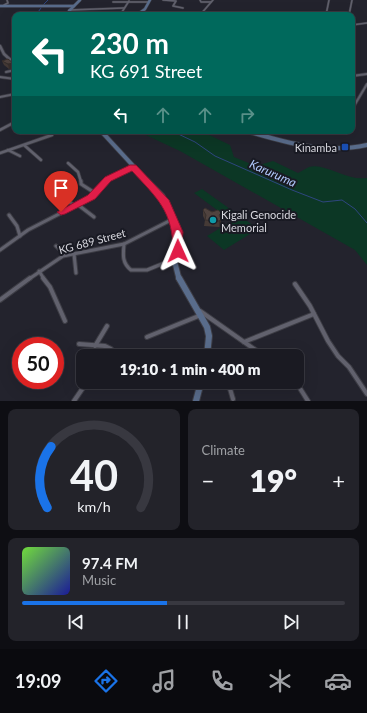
<!DOCTYPE html>
<meta charset="utf-8">
<style>
:root{--surface:#1a1a22;--page:#23232a;--text:#f1f3f6;--muted:#9fa1a5;--line:#383840;--accent:#1a73e8}
body{margin:0;font-family:Lato,sans-serif;background:var(--page);color:var(--text);height:100vh;display:flex;flex-direction:column;font-size:15px;white-space:nowrap}
*{box-sizing:border-box;margin:0}
p{font-size:13px;color:var(--muted)}
.icon{flex:none;width:22px;height:22px;fill:none;stroke:currentColor;stroke-width:2;stroke-linecap:round;stroke-linejoin:round}
.map{position:relative;height:401px;overflow:hidden}
.panel{display:flex;flex-direction:column;gap:8px;padding:8px;background:#0e0e13;flex:1}
.panel>*{flex:none}
.banner{position:absolute;left:12px;top:12px;width:343px;height:122px;border-radius:8px;box-shadow:0 4px 16px #0002,0 0 0 1px var(--line);background:#00695c;color:#fff;overflow:hidden}
.speed{position:absolute;left:12px;top:337px;display:flex;gap:8px;font-size:20px;font-weight:700;text-align:center}
.speed>*{display:grid;place-content:center;width:52px;height:52px;border-radius:50%;background:var(--surface);box-shadow:0 4px 16px #0002,0 0 0 1px var(--line);line-height:1}
.speed .limit{border:6px solid #d22;background:#fff;color:#111}
.pin{position:absolute;display:grid;place-items:center;width:34px;height:34px;color:#fff;margin:-41px -17px;border-radius:50% 50% 50% 0;rotate:-45deg;box-shadow:0 0 4px #0007}
.pin .icon{rotate:45deg}
.me{position:absolute;width:44px;margin:-22px;rotate:359deg;stroke-linejoin:round;filter:drop-shadow(0 0 3px #0008)}
.turn{display:flex;align-items:center;gap:14px;height:84px;padding:0 12px;font-size:18px}
.turn .icon{width:52px;height:52px;stroke-width:2.5}
.turn b{display:block;font-size:28px;line-height:34px}
.lanes{display:flex;align-items:center;height:38px;padding:0 12px;background:#0003;justify-content:center;gap:20px;direction:ltr}
.lanes .off{opacity:.35}
.big{font-size:30px;font-weight:800;line-height:1.1}
.panel .tile{flex:1;display:flex;flex-direction:column;justify-content:center;gap:6px;min-width:0;padding:0 14px;border-radius:8px;background:var(--page)}
.panel .dial{align-items:center;gap:0}
.dial svg{height:104px;overflow:visible;fill:none;stroke:var(--line);stroke-width:7;stroke-linecap:round;text-anchor:middle}
.dial text{fill:var(--text);stroke:none}
.song{display:flex;align-items:center;gap:12px}
.cover{width:48px;height:48px;border-radius:6px;background:linear-gradient(135deg,hsl(100 70% 55%),hsl(240 70% 35%))}
.played{height:4px;border-radius:2px;background:linear-gradient(90deg,var(--accent) 45%,var(--line) 45%)}
.keys{display:flex;justify-content:space-around;direction:ltr}
.heat{display:flex;justify-content:space-between;align-items:center;font-size:22px;direction:ltr}
.panel .tiles{flex:1;display:grid;gap:8px;grid-template-columns:1fr 1fr}
.tile:last-child{grid-column:span 2}
.trip{position:absolute;left:76px;top:349px;width:228px;height:40px;border-radius:8px;background:var(--surface);box-shadow:0 4px 16px #0002,0 0 0 1px var(--line);font-weight:800;line-height:40px;text-align:center}
.tab-bar{display:flex;height:64px;justify-content:space-around;align-items:center;background:#0a0a0e;color:var(--muted)}
.tab-bar .icon{width:28px;height:28px}
.tab-bar .active{color:var(--accent)}
.tab-bar b{font-size:18px;color:var(--text)}
.map>svg:first-child{display:block}
.green{fill:#0c3725}
.lines{fill:none;stroke-linecap:round;stroke-linejoin:round}
.stream{stroke:#2e467f;stroke-width:1}
.minor-far4-casing{stroke:#3d3d45;stroke-width:2.5}
.minor-far3-casing{stroke:#3d3d45;stroke-width:3.5}
.minor-far2-casing{stroke:#3d3d45;stroke-width:4}
.minor-far1-casing{stroke:#3d3d45;stroke-width:5}
.minor-casing{stroke:#3d3d45;stroke-width:6}
.tertiary-casing{stroke:#3d3d45;stroke-width:4}
.secondary-far3-casing{stroke:#3d3d45;stroke-width:3.5}
.secondary-far2-casing{stroke:#3d3d45;stroke-width:5.5}
.secondary-far1-casing{stroke:#3d3d45;stroke-width:7}
.secondary-casing{stroke:#3d3d45;stroke-width:8}
.minor-far4{stroke:#61616d;stroke-width:1.5}
.minor-far3{stroke:#61616d;stroke-width:2}
.minor-far2{stroke:#61616d;stroke-width:2.5}
.minor-far1{stroke:#61616d;stroke-width:3}
.minor{stroke:#61616d;stroke-width:4}
.tertiary{stroke:#61616d;stroke-width:2.5}
.secondary-far3{stroke:#596c8b;stroke-width:2.5}
.secondary-far2{stroke:#596c8b;stroke-width:4}
.secondary-far1{stroke:#596c8b;stroke-width:5}
.secondary{stroke:#596c8b;stroke-width:6}
.wall{fill:#453a36}
.shaded-wall{fill:#382f2c}
.building{fill:#50433f;stroke:#382f2c}
.route{fill:#e11d48;stroke:#92132f}
.transit-dot{fill:#1a4fb4;stroke:#191a23;stroke-width:1.5}
.culture-dot{fill:#0f9aa8;stroke:#191a23;stroke-width:1.5}
.labels{text-anchor:middle;dominant-baseline:central;stroke-width:4;stroke-linejoin:round;paint-order:stroke}
.poi-label{font-size:11px;fill:#d8d8df;stroke:#191a23;text-anchor:end}
.street-label{font-size:11px;fill:#d8d8df;stroke:#191a23}
.water-label{font-size:12px;font-style:italic;fill:#b2cbff;stroke:#191a23}
</style>
<div class="map">
<svg width="367" height="401" viewBox="0 0 367 401">
<rect width="100%" height="100%" fill="#23232d"/>
<g class="green">
<path d="M137 131H201L230 145 234 157 256 166 273 161 298 173C302 171 305 169 309 167 324 162 346 181 367 178V265L355 250 180 151Z"/>
<path d="M202 189 258 229 224 250 207 236 232 221 194 193Z"/>
</g>
<g class="lines">
<g class="stream">
<path d="M43 5 48 0"/>
<path d="M36 15 41 8"/>
<path d="M172 131 195 142 215 156 292 190 323 202 342 200 355 209 367 223"/>
</g>
<defs>
<g id="minor-far4">
<path d="M163 0 176 1 173 6 183 8"/>
<path d="M200 0 201 2H211"/>
<path d="M129 1 122 12 130 15"/>
<path d="M113 2H148"/>
<path d="M4 5 8 3 7 0"/>
<path d="M69 10 124 8"/>
<path d="M111 14 120 15 122 12"/>
<path d="M200 15 213 0"/>
<path d="M326 15 329 0"/>
<path d="M349 15 352 0"/>
<path d="M352 25 367 23"/>
<path d="M352 30 354 36 352 41"/>
</g>
<g id="minor-far3">
<path d="M6 72 15 70"/>
<path d="M352 76 367 74"/>
<path d="M0 77 15 79"/>
<path d="M0 97 15 94"/>
<path d="M354 106 367 84"/>
</g>
<g id="minor-far2">
<path d="M352 109 354 105"/>
<path d="M0 130 15 122"/>
<path d="M24 145 41 160"/>
<path d="M8 150 20 156"/>
<path d="M0 153 52 135"/>
<path d="M68 163 78 172 81 182"/>
<path d="M105 182 133 167"/>
</g>
<g id="minor-far1">
<path d="M81 181V184L95 193"/>
<path d="M49 184 74 206"/>
<path d="M77 204 94 217"/>
<path d="M9 215 17 226 20 236"/>
<path d="M124 244C123 255 122 263 131 270H147L174 259"/>
<path d="M56 246 66 255"/>
<path d="M0 250 28 230 92 197 106 181"/>
<path d="M74 254 76 273"/>
<path d="M39 271 44 279"/>
<path d="M29 279 63 256 124 244 173 219"/>
</g>
<g id="minor">
<path d="M43 278 50 287 65 321"/>
<path d="M295 284 310 306 328 341 338 356 349 367 367 394"/>
<path d="M0 300 30 278"/>
<path d="M200 311 264 356"/>
<path d="M147 337 201 315"/>
<path d="M244 342 314 314"/>
<path d="M79 344 105 346 111 349V356"/>
<path d="M95 346 107 326"/>
<path d="M228 382 233 399"/>
<path d="M296 382 308 401"/>
<path d="M74 401 87 382"/>
</g>
<path id="tertiary" d="M0 46 4 54 15 64"/>
<g id="secondary-far3">
<path d="M0 6H74"/>
<path d="M68 15 69 11 80 0"/>
<path d="M137 15 145 9 150 0"/>
</g>
<g id="secondary-far2">
<path d="M101 131 148 182"/>
<path d="M247 131C287 143 325 154 367 145"/>
</g>
<path id="secondary-far1" d="M147 181 162 196 178 231 179 245 174 259 179 279"/>
<g id="secondary">
<path d="M179 278 207 327 209 336 207 356"/>
<path d="M196 401 201 382"/>
</g>
</defs>
<use href="#minor-far4" class="minor-far4-casing"/>
<use href="#minor-far3" class="minor-far3-casing"/>
<use href="#minor-far2" class="minor-far2-casing"/>
<use href="#minor-far1" class="minor-far1-casing"/>
<use href="#minor" class="minor-casing"/>
<use href="#tertiary" class="tertiary-casing"/>
<use href="#secondary-far3" class="secondary-far3-casing"/>
<use href="#secondary-far2" class="secondary-far2-casing"/>
<use href="#secondary-far1" class="secondary-far1-casing"/>
<use href="#secondary" class="secondary-casing"/>
<use href="#minor-far4" class="minor-far4"/>
<use href="#minor-far3" class="minor-far3"/>
<use href="#minor-far2" class="minor-far2"/>
<use href="#minor-far1" class="minor-far1"/>
<use href="#minor" class="minor"/>
<use href="#tertiary" class="tertiary"/>
<use href="#secondary-far3" class="secondary-far3"/>
<use href="#secondary-far2" class="secondary-far2"/>
<use href="#secondary-far1" class="secondary-far1"/>
<use href="#secondary" class="secondary"/>
</g>
<g class="wall">
<path d="M2 61 14 68 9 69 4 65Z"/>
<path d="M203 210 221 213V225L219 227 204 226 205 220 203 216Z"/>
</g>
<g class="shaded-wall">
<path d="M13 63 14 68 9 69 8 64Z"/>
<path d="M221 219V225L219 227V221Z"/>
</g>
<g class="building">
<path d="M8 59 13 63 8 64 2 61Z"/>
<path d="M205 208 212 212 218 210 221 213 219 215 221 219 219 221 205 220 206 215 203 210Z"/>
</g>
<path class="route" d="M130 165H136L169 200 183 232 181 254H174L173 251C173 211 157 198 132 171L111 181 95 199 65 214 61 215 57 212 88 195 105 177Z"/>
<rect class="transit-dot" x="341" y="143" width="8" height="8" rx="2"/>
<circle class="culture-dot" cx="213" cy="220" r="4"/>
<g class="labels">
<g class="poi-label">
<text x="337" y="147">Kinamba</text>
<text x="221" y="214" text-anchor="start">Kigali Genocide<tspan x="221" dy="13">Memorial</tspan></text>
</g>
<g class="street-label">
<text transform="translate(92 241) rotate(-15)">KG 689 Street</text>
</g>
<g class="water-label">
<text transform="translate(273 173) rotate(24)">Karuruma</text>
</g>
</g>
</svg>
<div class="speed"><div class="limit">50</div></div>
<div class="pin" style="left:61px;top:212px;background:#d93025"><svg class="icon" aria-label="arrive" viewBox="0 0 24 24"><path d="M6 21V4h12l-3 4 3 4H6"/></svg></div>
<svg class="me" style="left:178px;top:251px" viewBox="-20 -20 40 40"><path d="M0-17L14 15 0 8-14 15z" fill="#e11d48" stroke="#fff" stroke-width="4"/></svg>
<div class="trip">19:10 · 1 min · 400 m</div>
<div class="banner">
<div class="turn"><svg class="icon" aria-label="left" viewBox="0 0 24 24"><path d="M17 20v-9H6M10 6l-5 5 5 5"/></svg><div><b>230 m</b>KG 691 Street</div></div>
<div class="lanes"><svg class="icon" aria-label="left" viewBox="0 0 24 24"><path d="M17 20v-9H6M10 6l-5 5 5 5"/></svg><svg class="icon off" aria-label="ahead" viewBox="0 0 24 24"><path d="M12 20V5M6 11l6-6 6 6"/></svg><svg class="icon off" aria-label="ahead" viewBox="0 0 24 24"><path d="M12 20V5M6 11l6-6 6 6"/></svg><svg class="icon off" aria-label="right" viewBox="0 0 24 24"><path d="M7 20v-9h11M14 6l5 5-5 5"/></svg></div>
</div>
</div>
<section class="panel">
<div class="tiles">
<div class="tile dial"><svg viewBox="0 0 100 80">
<path d="M14 69A42 42 0 1 1 86 69"/>
<path d="M14 69A42 42 0 0 1 17 22" stroke="#1a73e8"/>
<text x="50" y="56" font-size="32" font-weight="700">40</text>
<text x="50" y="72" font-size="11">km/h</text>
</svg></div>
<div class="tile"><p>Climate</p>
<div class="heat"><a>−</a><b class="big">19°</b><a>+</a></div>
</div>
<div class="tile">
<div class="song"><i class="cover"></i><div><b>97.4 FM</b><p>Music</p></div></div>
<div class="played"></div>
<div class="keys"><svg class="icon" aria-label="previous" viewBox="0 0 24 24"><path d="M18 5L8 12l10 7zM5 5v14"/></svg><svg class="icon" aria-label="pause" viewBox="0 0 24 24"><path d="M8 5v14M16 5v14"/></svg><svg class="icon" aria-label="next" viewBox="0 0 24 24"><path d="M6 5l10 7-10 7zM19 5v14"/></svg></div>
</div>
</div>
</section>
<nav class="tab-bar">
<b>19:09</b>
<svg class="icon active" aria-label="directions" viewBox="0 0 24 24"><path d="M12 3l9 9-9 9-9-9zM9 14v-3h6M13 9l2 2-2 2"/></svg>
<svg class="icon" aria-label="music" viewBox="0 0 24 24"><path d="M9 18V5l10-2v13"/><circle cx="6" cy="18" r="3"/><circle cx="16" cy="16" r="3"/></svg>
<svg class="icon" aria-label="phone" viewBox="0 0 24 24"><path d="M5 4h4l2 5-3 2q2 4 5 5l2-3 5 2v4C11 20 4 13 5 4z"/></svg>
<svg class="icon" aria-label="climate" viewBox="0 0 24 24"><path d="M12 3v18M4 7l16 10M4 17L20 7"/></svg>
<svg class="icon" aria-label="car" viewBox="0 0 24 24"><path d="M5 17H2v-5l4-1 3-4h7l3 4 3 1v5h-3M9 17h6M6 11h13"/><circle cx="7" cy="17" r="2"/><circle cx="17" cy="17" r="2"/></svg>
</nav>
